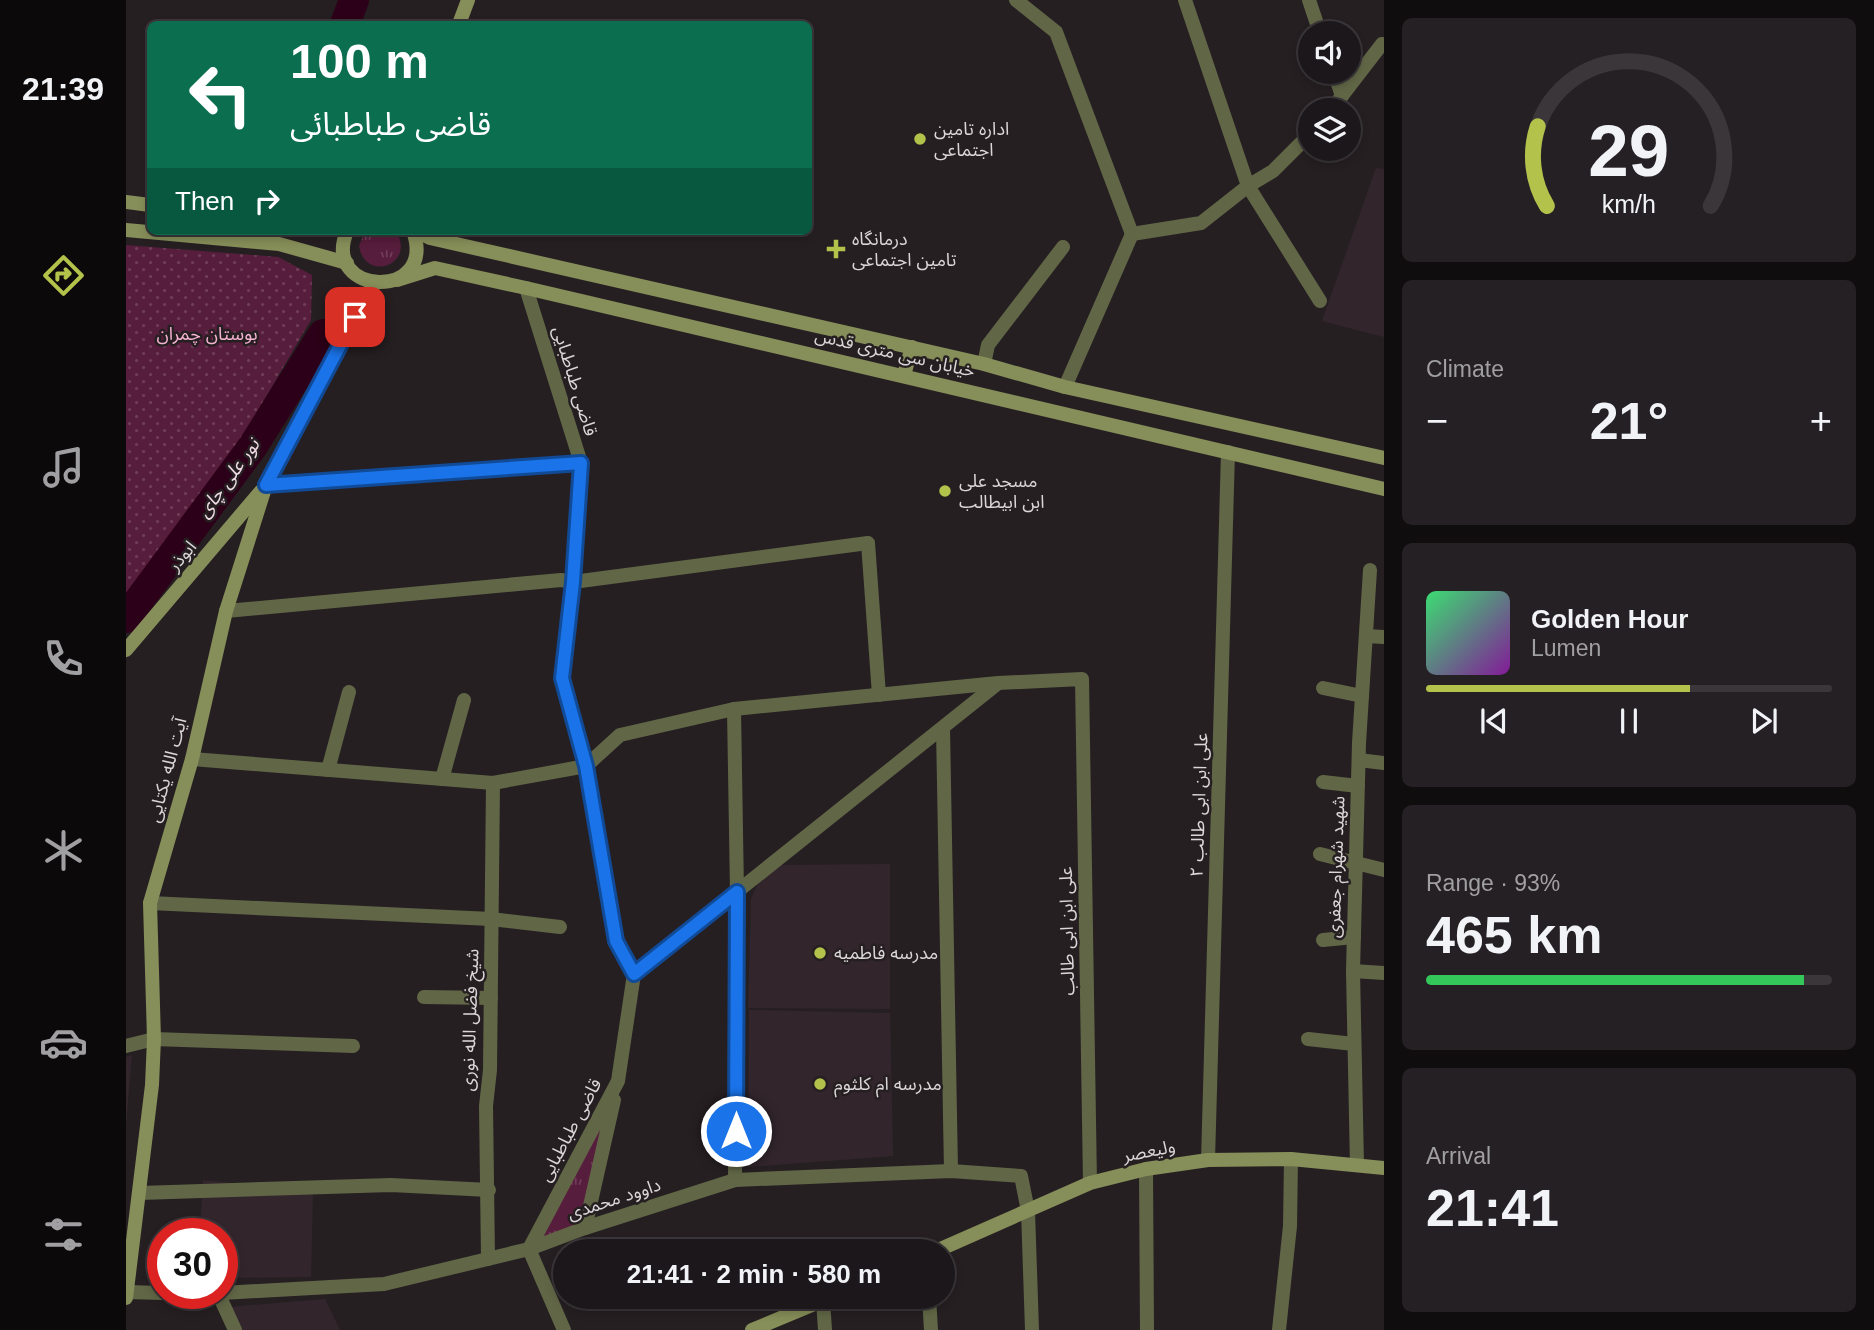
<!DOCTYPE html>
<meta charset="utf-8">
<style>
:root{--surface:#1c171a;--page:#252023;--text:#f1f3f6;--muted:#a09fa2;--line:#3a3639;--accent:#b3c24b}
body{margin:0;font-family:Helvetica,"Noto Sans Arabic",sans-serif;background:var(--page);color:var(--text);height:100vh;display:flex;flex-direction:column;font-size:26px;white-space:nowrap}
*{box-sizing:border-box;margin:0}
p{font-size:23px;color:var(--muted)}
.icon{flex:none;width:38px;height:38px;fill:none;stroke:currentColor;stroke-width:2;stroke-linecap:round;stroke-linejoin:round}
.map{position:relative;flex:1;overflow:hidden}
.sheet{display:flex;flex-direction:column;gap:18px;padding:18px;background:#0f0d0e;width:490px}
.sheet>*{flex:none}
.guide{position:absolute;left:21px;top:21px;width:665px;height:214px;border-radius:10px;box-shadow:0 4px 10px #0003,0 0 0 2px var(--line);background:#0b6e4f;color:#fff;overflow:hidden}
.fabs{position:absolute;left:1172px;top:21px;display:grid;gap:14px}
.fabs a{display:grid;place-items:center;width:63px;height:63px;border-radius:50%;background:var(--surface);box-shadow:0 4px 10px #0003,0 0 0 2px var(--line);font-size:35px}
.speed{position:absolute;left:21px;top:1218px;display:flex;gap:14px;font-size:35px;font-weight:700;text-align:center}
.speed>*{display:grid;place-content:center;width:91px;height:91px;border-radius:50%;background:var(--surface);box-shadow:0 4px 10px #0003,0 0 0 2px var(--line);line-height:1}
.speed .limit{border:10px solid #d22;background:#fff;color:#111}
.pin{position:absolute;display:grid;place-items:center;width:60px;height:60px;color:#fff;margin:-30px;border-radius:14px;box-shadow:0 4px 10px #0006}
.me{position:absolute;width:77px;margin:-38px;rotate:0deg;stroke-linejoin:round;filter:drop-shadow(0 0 5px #0008)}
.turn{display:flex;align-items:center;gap:24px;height:147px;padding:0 28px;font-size:32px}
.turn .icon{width:91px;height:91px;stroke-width:2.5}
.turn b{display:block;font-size:49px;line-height:60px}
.then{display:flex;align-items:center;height:66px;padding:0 28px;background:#0003;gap:14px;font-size:26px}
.big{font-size:52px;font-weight:700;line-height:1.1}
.sheet .widget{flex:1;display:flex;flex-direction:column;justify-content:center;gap:10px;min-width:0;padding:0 24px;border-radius:10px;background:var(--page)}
.sheet .dial{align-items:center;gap:0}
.dial svg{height:182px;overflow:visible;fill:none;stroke:var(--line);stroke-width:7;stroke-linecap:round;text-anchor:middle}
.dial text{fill:var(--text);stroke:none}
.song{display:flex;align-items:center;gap:21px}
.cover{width:84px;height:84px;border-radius:10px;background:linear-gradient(135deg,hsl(140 70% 55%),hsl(290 70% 35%))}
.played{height:7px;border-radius:4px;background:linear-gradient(90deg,var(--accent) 65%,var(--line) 65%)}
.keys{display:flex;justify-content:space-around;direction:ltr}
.heat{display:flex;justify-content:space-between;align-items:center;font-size:38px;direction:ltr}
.charge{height:10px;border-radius:5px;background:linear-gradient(90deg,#34c759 93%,var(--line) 0)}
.trip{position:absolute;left:427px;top:1239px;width:402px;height:70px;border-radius:35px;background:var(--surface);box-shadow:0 4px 10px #0003,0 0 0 2px var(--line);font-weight:700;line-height:70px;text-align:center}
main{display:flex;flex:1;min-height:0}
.tabs{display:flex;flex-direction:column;width:126px;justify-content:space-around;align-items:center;background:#0b090a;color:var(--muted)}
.tabs .icon{width:49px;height:49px}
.tabs .selected{color:var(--accent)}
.tabs b{font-size:32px;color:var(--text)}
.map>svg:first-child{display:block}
.built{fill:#32262c}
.grass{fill:url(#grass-tufts)}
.park{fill:url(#park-dots)}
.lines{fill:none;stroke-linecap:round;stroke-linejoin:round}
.river{stroke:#2c0018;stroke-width:30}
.street{stroke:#616746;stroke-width:14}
.secondary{stroke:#868e59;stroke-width:14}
.route-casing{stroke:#114b97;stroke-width:18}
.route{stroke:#1a73e8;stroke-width:12}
.poi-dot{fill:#b3c24b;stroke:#261f22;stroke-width:2.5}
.labels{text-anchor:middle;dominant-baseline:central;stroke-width:5;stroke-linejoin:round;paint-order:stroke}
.poi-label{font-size:18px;fill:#dbd6d8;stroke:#261f22;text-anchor:start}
.park-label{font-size:18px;fill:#f4b3d0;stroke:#261f22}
.street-label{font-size:18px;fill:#dbd6d8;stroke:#261f22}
.water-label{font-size:19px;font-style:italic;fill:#f1dbe4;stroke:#261f22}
</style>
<main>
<nav class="tabs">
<b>21:39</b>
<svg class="icon selected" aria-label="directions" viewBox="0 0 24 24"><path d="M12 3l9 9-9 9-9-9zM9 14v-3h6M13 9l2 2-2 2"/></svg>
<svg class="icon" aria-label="music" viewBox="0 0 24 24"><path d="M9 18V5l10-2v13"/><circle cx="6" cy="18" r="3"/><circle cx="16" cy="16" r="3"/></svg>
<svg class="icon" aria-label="phone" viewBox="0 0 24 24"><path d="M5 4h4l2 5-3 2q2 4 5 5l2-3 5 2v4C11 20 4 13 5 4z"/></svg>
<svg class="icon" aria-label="climate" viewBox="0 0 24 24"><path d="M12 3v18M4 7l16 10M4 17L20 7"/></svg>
<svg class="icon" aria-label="car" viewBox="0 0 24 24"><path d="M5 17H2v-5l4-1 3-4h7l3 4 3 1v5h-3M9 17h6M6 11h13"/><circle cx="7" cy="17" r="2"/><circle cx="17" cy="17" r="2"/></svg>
<svg class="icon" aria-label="filters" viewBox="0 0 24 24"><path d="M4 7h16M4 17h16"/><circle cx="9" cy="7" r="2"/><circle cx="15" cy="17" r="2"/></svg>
</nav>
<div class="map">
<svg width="1258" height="1330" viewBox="0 0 1258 1330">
<defs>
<pattern id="grass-tufts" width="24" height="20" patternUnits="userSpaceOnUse" patternTransform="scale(1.75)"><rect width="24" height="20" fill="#571d3c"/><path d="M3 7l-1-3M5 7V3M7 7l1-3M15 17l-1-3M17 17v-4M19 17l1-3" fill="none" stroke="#6f3d57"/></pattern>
<pattern id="park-dots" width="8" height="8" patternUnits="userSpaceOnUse" patternTransform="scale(1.75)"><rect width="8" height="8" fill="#571d3c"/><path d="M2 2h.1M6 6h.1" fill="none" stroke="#6f3d57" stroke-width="1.8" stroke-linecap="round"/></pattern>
</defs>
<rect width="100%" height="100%" fill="#261f22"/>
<g class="built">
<path d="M1250 168 1258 169V337L1196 321Z"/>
<path d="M764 864V1009L622 1008 625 899 632 883 655 865Z"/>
<path d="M623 1010 764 1013 767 1156 622 1167Z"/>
<path d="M6 1055 0 1125V1057Z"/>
<path d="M77 1180 187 1192 185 1277 96 1278V1234H74Z"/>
<path d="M199 1299 214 1330H116L104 1307Z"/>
</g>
<g class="grass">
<path d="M239 231H269C292 262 240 285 233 246Z"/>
<path d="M482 1112 455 1224 415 1238Z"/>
</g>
<path class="park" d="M0 245 152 257 186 275 185 320 66 523 0 599Z"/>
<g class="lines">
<g class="river">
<path d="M219 24 228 0"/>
<path d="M0 618 127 446 197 334"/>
</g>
<g class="street">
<path d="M890 0 930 32 1006 234"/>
<path d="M1059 0 1122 186 1194 301"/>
<path d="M1183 0 1194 33"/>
<path d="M1208 72 1216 96"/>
<path d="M1205 110 1256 44"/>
<path d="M1006 234 1075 223 1122 186 1147 171 1185 133"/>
<path d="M400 288 455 463 447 582 436 678 460 766 490 941 508 974 492 1081 403 1249"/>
<path d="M858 364 862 345 937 247"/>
<path d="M939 387 1006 234"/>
<path d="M140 485 455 463"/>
<path d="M100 611 435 580 447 582 742 543 753 695"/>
<path d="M1240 636 1258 637"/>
<path d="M1197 688 1236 696"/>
<path d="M608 709 611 892 609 1180"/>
<path d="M817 728 825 1171"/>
<path d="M66 759 367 783 460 766"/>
<path d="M1233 760 1258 763"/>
<path d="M460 766 494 735 608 709 872 683 956 679 964 1183"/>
<path d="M202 770 223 692"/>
<path d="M316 779 338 700"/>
<path d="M1197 782 1232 786"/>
<path d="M1194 854 1258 870"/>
<path d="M24 903 365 919 434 927"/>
<path d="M1197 940 1228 937"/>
<path d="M1227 971 1258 973"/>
<path d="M508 974 871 684"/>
<path d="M298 997 365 998"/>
<path d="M1182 1039 1228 1044"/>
<path d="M0 1046 28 1039 227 1046"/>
<path d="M1082 1160 1102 452"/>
<path d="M1231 1165 1227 971 1233 743 1244 570"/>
<path d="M1020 1169 1021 1330"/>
<path d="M14 1193 265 1185 363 1190"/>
<path d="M459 1228 488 1100"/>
<path d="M403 1249 438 1330"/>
<path d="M362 1259 360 1106 364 1070 367 783"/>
<path d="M0 1292 37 1293"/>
<path d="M92 1293 109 1330"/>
<path d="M96 1293 258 1284 403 1249 459 1228 609 1180 825 1171 895 1176 902 1211 906 1330"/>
<path d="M803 1297 805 1330"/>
<path d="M697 1300 699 1330"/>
<path d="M1153 1330 1164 1226 1165 1159"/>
</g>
<g class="secondary">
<path d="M333 24 342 0"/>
<path d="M0 202 24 205"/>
<path d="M0 230 153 244 221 263"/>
<path d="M221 231C194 297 312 301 287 231"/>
<path d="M290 231 304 238 858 364 939 387 1258 458"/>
<path d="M271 280 309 268 400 288 1258 489"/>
<path d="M778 375 786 347"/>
<path d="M0 650 135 491"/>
<path d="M810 1251 964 1183 1020 1169 1082 1160 1165 1159 1258 1168"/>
<path d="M0 1298 26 1085 28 1039 24 903 66 759 100 611 140 485 248 283"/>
<path d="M626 1330 705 1297"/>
</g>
</g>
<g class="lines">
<defs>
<path id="route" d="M229 317 140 485 455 463 447 582 436 678 460 766 490 941 508 974 611 892 610 1131"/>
</defs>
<use href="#route" class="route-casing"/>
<use href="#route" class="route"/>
</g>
<g class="poi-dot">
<circle cx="794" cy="139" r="7"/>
<path d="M706.5 238.5h7v7h7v7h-7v7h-7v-7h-7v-7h7z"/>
<circle cx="819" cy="491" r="7"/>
<circle cx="694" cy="953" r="7"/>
<circle cx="694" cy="1084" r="7"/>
</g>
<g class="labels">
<g class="poi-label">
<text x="808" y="129">اداره تامین<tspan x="808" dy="21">اجتماعی</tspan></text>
<text x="726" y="239">درمانگاه<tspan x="726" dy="21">تامین اجتماعی</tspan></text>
<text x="833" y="481">مسجد علی<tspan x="833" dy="21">ابن ابیطالب</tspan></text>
<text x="708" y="953">مدرسه فاطمیه</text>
<text x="708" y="1084">مدرسه ام کلثوم</text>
</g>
<g class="park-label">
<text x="81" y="334">بوستان چمران</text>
</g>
<g class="street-label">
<text transform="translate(769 353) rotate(13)">خیابان سی متری قدس</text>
<text transform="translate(449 381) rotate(73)">قاضی طباطبایی</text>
<text transform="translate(56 556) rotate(-50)">ابوذر</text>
<text transform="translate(41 770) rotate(-75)">آیت الله یکتایی</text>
<text transform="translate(1073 805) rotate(-88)">علی ابن ابی طالب ۲</text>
<text transform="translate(1210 867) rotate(-88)">شهید شهرام جعفری</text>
<text transform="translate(941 931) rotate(-91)">علی ابن ابی طالب</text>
<text transform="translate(344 1020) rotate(-88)">شیخ فضل الله نوری</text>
<text transform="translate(444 1130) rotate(-62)">قاضی طباطبایی</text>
<text transform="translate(1023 1151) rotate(-11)">ولیعصر</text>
<text transform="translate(488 1199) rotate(-18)">داوود محمدی</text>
</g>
<g class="water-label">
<text transform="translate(102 478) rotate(-54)">نور علی چای</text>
</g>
</g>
</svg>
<div class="fabs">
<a><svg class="icon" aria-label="sound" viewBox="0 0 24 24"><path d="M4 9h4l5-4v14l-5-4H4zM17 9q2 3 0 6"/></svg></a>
<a><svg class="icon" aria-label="layers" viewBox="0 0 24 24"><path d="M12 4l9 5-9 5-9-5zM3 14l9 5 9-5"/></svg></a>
</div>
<div class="speed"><div class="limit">30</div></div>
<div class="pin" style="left:229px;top:317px;background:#d93025"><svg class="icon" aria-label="arrive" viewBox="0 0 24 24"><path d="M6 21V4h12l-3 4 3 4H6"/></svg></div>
<svg class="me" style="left:610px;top:1131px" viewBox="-20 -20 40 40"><circle r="17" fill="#1a73e8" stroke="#fff" stroke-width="3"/><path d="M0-11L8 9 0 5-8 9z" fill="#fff"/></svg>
<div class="trip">21:41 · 2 min · 580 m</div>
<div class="guide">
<div class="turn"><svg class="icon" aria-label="left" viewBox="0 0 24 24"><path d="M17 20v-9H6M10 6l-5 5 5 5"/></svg><div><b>100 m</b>قاضی طباطبائی</div></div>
<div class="then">Then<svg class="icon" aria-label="right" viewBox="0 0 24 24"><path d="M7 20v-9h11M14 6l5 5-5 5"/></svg></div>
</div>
</div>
<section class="sheet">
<div class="widget dial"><svg viewBox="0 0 100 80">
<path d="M14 69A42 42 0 1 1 86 69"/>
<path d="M14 69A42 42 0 0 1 10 34" stroke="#b3c24b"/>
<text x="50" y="56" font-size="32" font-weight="700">29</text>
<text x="50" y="72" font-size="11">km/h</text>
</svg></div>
<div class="widget"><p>Climate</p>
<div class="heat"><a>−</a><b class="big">21°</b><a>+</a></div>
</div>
<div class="widget">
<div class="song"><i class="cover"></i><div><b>Golden Hour</b><p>Lumen</p></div></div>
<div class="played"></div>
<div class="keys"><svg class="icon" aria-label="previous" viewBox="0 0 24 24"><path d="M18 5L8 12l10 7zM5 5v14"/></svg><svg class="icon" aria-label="pause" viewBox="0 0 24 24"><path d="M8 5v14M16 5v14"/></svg><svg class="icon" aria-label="next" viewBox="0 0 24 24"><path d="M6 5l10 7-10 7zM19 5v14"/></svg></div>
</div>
<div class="widget"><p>Range · 93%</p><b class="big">465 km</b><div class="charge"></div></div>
<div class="widget"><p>Arrival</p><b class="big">21:41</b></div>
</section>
</main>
